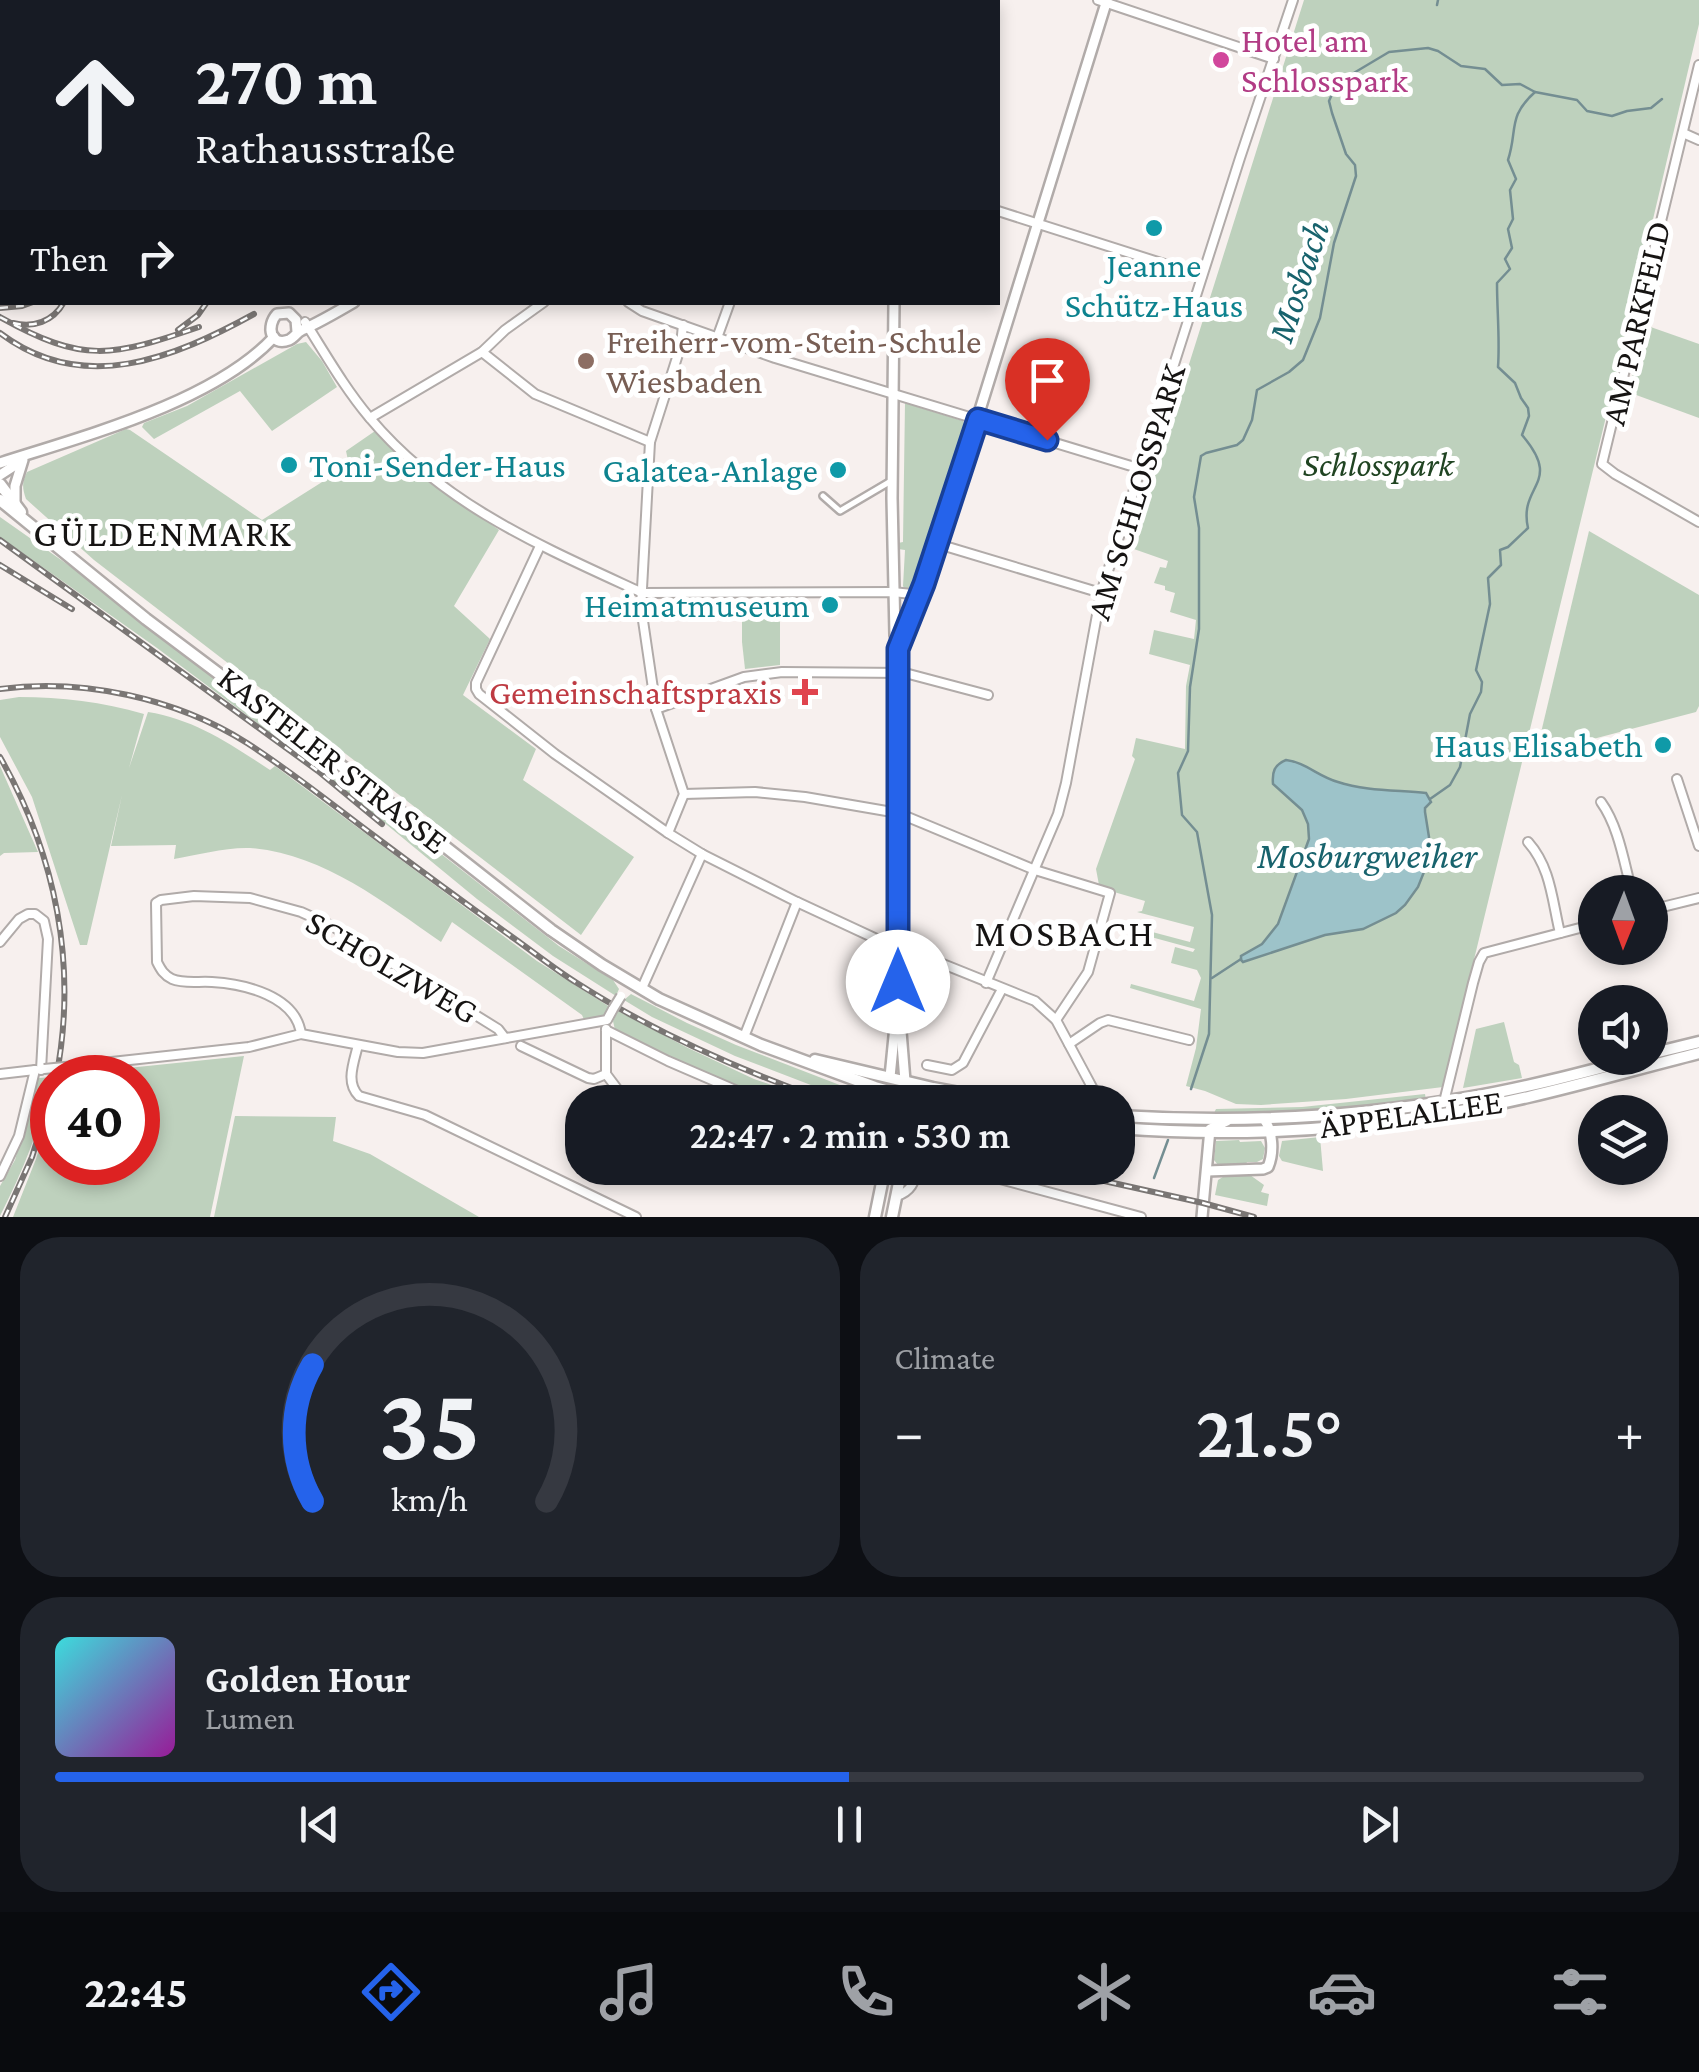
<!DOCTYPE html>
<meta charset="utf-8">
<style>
:root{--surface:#171b24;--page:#20242c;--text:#f1f3f6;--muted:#9ea1a6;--line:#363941;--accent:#2563eb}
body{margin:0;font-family:"Crimson Pro",serif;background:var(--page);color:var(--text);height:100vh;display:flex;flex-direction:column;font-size:38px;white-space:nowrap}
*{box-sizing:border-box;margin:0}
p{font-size:32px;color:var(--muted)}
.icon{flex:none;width:55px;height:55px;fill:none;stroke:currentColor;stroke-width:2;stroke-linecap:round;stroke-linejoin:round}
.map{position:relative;height:1217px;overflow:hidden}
.details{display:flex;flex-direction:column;gap:20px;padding:20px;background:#0d0f14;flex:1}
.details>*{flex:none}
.guide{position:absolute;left:0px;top:0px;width:1000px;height:305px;box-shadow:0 5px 15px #0003;background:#171b24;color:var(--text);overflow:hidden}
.needle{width:65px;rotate:181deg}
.fabs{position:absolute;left:1578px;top:875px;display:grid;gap:20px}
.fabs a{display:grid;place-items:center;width:90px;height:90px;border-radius:50%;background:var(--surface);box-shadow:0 5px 15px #0003;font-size:50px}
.speed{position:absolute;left:30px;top:1055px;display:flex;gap:20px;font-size:50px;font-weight:700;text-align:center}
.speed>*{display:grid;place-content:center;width:130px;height:130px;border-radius:50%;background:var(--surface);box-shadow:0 5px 15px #0003;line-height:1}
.speed .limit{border:15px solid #d22;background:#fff;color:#111}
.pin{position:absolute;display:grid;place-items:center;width:85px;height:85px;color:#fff;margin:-102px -42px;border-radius:50% 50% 50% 0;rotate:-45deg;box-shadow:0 0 10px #0007}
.pin .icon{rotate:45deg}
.me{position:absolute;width:110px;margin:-55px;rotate:0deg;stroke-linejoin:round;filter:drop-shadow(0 0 8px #0008)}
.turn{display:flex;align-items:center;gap:35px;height:210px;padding:0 30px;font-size:45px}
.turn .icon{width:130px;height:130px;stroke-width:2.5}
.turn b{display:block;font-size:70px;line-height:85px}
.then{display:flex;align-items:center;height:95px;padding:0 30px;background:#0003;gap:20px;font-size:38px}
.big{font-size:75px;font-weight:600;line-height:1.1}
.details .tile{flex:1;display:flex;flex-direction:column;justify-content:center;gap:15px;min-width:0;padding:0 35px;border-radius:40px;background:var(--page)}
.details .dial{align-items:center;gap:0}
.dial svg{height:260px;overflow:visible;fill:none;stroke:var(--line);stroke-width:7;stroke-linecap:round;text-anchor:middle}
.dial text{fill:var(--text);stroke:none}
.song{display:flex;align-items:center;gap:30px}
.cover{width:120px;height:120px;border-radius:15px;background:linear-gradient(135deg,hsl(180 70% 55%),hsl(300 70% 35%))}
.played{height:10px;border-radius:5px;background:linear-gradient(90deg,var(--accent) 50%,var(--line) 50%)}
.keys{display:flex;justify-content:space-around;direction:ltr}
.heat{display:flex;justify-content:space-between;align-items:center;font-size:55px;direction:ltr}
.details .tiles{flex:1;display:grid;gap:20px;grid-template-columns:1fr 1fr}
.tile:last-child{grid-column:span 2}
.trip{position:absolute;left:565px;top:1085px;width:570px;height:100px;border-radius:40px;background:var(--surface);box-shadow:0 5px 15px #0003;font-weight:600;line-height:100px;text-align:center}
.dock{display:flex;height:160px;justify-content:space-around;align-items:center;background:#090b0e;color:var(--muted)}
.dock .icon{width:70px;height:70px}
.dock .current{color:var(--accent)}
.dock b{font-size:45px;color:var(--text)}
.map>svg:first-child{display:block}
.green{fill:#bed1bd}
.water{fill:#9dc3c9;stroke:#748e92;stroke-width:2.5}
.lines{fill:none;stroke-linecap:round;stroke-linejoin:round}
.stream{stroke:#748e92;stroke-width:2.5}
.pedestrian-casing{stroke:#b1aba9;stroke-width:10}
.minor-casing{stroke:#b1aba9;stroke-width:12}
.tertiary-casing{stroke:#b1aba9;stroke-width:14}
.secondary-casing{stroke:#b1aba9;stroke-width:15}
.pedestrian{stroke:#fff;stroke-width:5}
.minor{stroke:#fff;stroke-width:8}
.tertiary{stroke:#fff;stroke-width:9}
.secondary{stroke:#fff;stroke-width:10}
.rail-casing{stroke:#7a7674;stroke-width:6}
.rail{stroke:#fff;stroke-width:2.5;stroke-dasharray:8;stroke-linecap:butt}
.minor-bridge-casing{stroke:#b1aba9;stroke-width:12;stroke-linecap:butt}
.minor-bridge{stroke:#fff;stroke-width:8}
.route-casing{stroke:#184099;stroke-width:25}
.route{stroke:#2563eb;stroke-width:18}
.hotel-dot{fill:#d1479c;stroke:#fff;stroke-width:4}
.culture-dot{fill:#0f9aa8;stroke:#fff;stroke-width:4}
.education-dot{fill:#8d6e63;stroke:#fff;stroke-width:4}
.health-dot{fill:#e0444e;stroke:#fff;stroke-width:4}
.labels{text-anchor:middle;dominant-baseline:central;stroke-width:10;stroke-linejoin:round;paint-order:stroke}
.hotel-label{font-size:35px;fill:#b23c85;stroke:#fff;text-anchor:start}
.culture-label{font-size:35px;fill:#0d838f;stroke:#fff;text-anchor:end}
.street-label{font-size:35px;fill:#161413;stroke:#fff}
.education-label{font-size:35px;fill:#785e54;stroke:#fff;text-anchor:start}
.park-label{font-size:35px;font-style:italic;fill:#204422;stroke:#fff}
.health-label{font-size:35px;fill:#be3a42;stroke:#fff;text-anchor:end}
.water-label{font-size:38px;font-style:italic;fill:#18636d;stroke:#fff}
.neighbourhood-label{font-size:38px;letter-spacing:2.5px;fill:#161413;stroke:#fff}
</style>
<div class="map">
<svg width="1699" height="1217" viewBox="0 0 1699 1217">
<rect width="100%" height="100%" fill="#f7f0ee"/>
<g class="green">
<path d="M1304 0H1699V24L1622 351 1443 1087 1346 1099 1261 1105 1236 1104 1205 1091 1186 1086 1196 1048 1201 1009 1130 988 1131 984 1194 1001 1201 978 1197 970 1171 963 1175 947 1193 952 1195 949 1140 934 1133 920H1143L1141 929 1190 942 1194 927 1137 912 1142 911 1145 901 1114 892V890L1099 885 1096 869 1135 759 1132 756 1136 738 1185 749 1186 686 1190 665 1149 654 1154 630 1194 639 1196 620 1170 612 1175 593 1165 590V586L1154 583 1160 567 1166 568 1168 561 1131 548Z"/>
<path d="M1645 325 1699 344V418L1628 392Z"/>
<path d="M306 342 322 361 337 387 272 431 240 391 154 439 142 427 144 423 187 406 297 344Z"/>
<path d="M905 403 963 421 966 427 916 587 911 592 905 590 903 586 905 550 898 549V543L903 542Z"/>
<path d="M126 429 130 430 262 520 349 465 346 451 375 431 406 461 499 530 454 606 490 639 463 695 536 749 523 780 634 857 581 935 94 560 26 499C22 488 22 482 27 472Z"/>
<path d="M0 517 74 569 144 626 257 710 559 946 613 980 619 989 616 996 553 956 477 899 325 774 157 648 0 537Z"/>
<path d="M1589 531 1699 595V706L1696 712 1574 744 1539 741Z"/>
<path d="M742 602H780V665L745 669 742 642Z"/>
<path d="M19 697C62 697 102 702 144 714L129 768 148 712C194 719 232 745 270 770L275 766 537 961 613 1009 607 1020 586 1024 582 1015 452 922 441 942C383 902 323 854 250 848 227 847 196 855 174 859L176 845 111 846 122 795 87 945H80L32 797 0 737V700Z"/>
<path d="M0 766 38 852 4 853 0 856Z"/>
<path d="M631 994 687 1023 736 1045 876 1099 879 1102H855L735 1056 652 1017 624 1000Z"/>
<path d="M618 1011 688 1048 754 1079 822 1102H778L689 1066 615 1030 613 1021Z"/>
<path d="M1504 1022 1514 1062 1519 1065 1522 1078 1463 1088 1476 1029Z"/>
<path d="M244 1056 210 1217H13L36 1159 52 1108V1162H138V1078L60 1077V1075Z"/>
<path d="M52 1077C41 1126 23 1171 0 1216V1186L15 1160 37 1080 39 1078Z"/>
<path d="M1425 1094 1426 1100 1320 1112 1213 1115 1216 1109 1302 1107Z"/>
<path d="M235 1116 336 1117 333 1141 370 1154 479 1217H214Z"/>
<path d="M1320 1137 1323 1171 1282 1161 1279 1156 1282 1141Z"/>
<path d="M1239 1140 1240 1142 1261 1141 1265 1148 1263 1159 1257 1162H1247L1246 1164 1218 1165 1214 1160 1216 1141Z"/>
<path d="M1241 1174 1250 1175 1264 1185 1261 1192 1269 1194 1267 1206 1215 1195 1218 1180 1226 1175Z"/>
</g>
<path class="water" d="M1286 760C1305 762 1319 777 1338 782 1365 791 1398 790 1426 793L1431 802 1425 808V812L1429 837 1426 867 1418 887 1405 905 1396 913 1363 929 1325 935 1243 962 1241 960V956L1262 944 1278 924 1309 839 1308 824 1302 810 1273 784C1272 772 1274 765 1286 760Z"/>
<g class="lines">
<g class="stream">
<path d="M127 2 129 0"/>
<path d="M1437 5 1438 0"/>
<path d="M1430 799 1450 785 1460 767 1470 714 1481 692 1482 682 1476 670 1490 604 1488 578 1501 565 1500 550 1508 547 1528 528C1518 484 1564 484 1522 435L1529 416 1528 408 1521 398 1515 383 1498 367C1500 339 1497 311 1497 283L1510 269 1505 259 1512 248 1508 229 1513 219 1510 190 1516 179 1508 160C1518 130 1507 117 1535 92"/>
<path d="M1212 978 1241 959"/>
<path d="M1191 1089 1209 1034 1212 915 1197 832 1182 815 1178 773 1188 751 1190 687 1199 629V528L1194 497 1201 456 1206 453 1237 445 1243 440 1252 420 1257 390 1289 372 1303 360 1320 318 1334 243 1356 176 1355 165 1346 154 1332 113 1329 101 1337 83 1389 52 1428 48 1438 51 1461 66 1485 69 1502 85 1520 84 1535 92 1577 100 1587 111 1612 116 1627 111 1651 108 1662 99"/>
<path d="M1154 1178 1168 1140"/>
</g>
<defs>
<path id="pedestrian" d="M823 496 840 511 891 481"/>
<g id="minor">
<path d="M456 0 458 2"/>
<path d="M641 0 643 2"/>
<path d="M764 0 765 2"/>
<path d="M893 0 894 2"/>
<path d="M1098 0 1274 59"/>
<path d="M561 2 566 0"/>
<path d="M1699 65 1602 464 1615 474 1699 522"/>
<path d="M1683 133 1699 140"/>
<path d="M998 211 1202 276"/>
<path d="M628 302 642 311 775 358 1141 469"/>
<path d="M305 322C326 355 344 387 369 417 441 503 536 544 636 590L642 593 893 592 921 595"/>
<path d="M717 338 730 302"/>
<path d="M482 352 535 394 650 442"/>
<path d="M370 418 482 352 505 330 544 302"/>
<path d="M938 544 1101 593"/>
<path d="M540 546 476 683V689L479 694 555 754 668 833 702 854 797 902 898 949 923 956 1035 1001 1056 1020 1100 1102"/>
<path d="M656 709 744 677 782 672 905 673 988 695"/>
<path d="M1677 779 1699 846"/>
<path d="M684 794 755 792 805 797 898 813 1035 870 1110 893 1088 972 1056 1020"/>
<path d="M1601 802C1619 827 1624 863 1632 892"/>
<path d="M668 833 684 794 656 709 641 607 650 442 681 345 683 325"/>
<path d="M1528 842C1551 868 1552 900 1560 933"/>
<path d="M1650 910 1699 898"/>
<path d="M0 942 19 919 28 914H35L44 921 48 939 41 1070"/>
<path d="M986 983 1058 814 1066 783 1101 593 1240 158 1293 0"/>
<path d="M642 988 702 854"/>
<path d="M606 1029V1074L627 1102"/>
<path d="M606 1030 668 1061 763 1102"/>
<path d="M301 1034C296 996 245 984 212 982 199 981 184 984 172 979 164 975 161 970 157 962L156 903 161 900 194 896 250 898 301 912 332 926 498 1029 505 1038"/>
<path d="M744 1037 797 902"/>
<path d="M1069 1044 1100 1023 1108 1020 1189 1040"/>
<path d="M358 1045C354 1062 345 1083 359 1096L425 1115 636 1217"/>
<path d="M521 1046 588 1078 594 1079 606 1074"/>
<path d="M927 1065 952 1070 963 1063 1002 989"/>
<path d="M75 1066 249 1047 301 1034 398 1052 423 1053 607 1020 613 1009"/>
<path d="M0 1074 35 1070"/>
<path d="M1444 1102 1473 983 1479 962 1484 953 1595 924"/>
<path d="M959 1168 1141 1217"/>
<path d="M0 1176 19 1136 35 1070"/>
<path d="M897 1196C912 1191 914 1182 918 1168"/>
</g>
<g id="tertiary">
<path d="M345 2 346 0"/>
<path d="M880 2 885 0"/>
<path d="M946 2 947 0"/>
<path d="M297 332 296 320 289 313 277 314C266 326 270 347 289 340 294 338 297 332 302 330 320 322 337 312 354 302"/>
<path d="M0 463C84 436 214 402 274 337"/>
<path d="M0 475 20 462"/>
<path d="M15 504V486L23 460"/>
<path d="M899 649 921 595 944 526 1107 0"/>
<path d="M900 1019 905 1081"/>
<path d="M890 1077 898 996 899 649 895 635 892 498 894 302"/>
<path d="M1207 1171 1263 1169 1268 1167C1274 1153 1273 1131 1264 1119"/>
<path d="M1202 1217 1210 1129 1227 1121"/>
</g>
<g id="secondary">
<path d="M0 484 21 512"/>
<path d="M0 500 146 619 359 779 551 930 602 965 659 999 761 1045 875 1087 918 1099 945 1102"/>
<path d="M1650 1054 1699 1042"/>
<path d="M815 1060 933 1088 1008 1102"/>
<path d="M1118 1116C1235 1123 1352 1118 1467 1098 1525 1088 1582 1073 1638 1058"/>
<path d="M1118 1128C1219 1136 1322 1132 1423 1117 1517 1104 1608 1076 1699 1053"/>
<path d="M875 1217 885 1168"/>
<path d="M892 1217 902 1168"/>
</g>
</defs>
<use href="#pedestrian" class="pedestrian-casing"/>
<use href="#minor" class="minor-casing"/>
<use href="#tertiary" class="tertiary-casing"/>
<use href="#secondary" class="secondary-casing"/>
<use href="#pedestrian" class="pedestrian"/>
<use href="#minor" class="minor"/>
<use href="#tertiary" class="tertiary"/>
<use href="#secondary" class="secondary"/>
<defs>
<g id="rail">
<path d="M177 2 178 0"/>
<path d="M0 308 22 306 33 302"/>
<path d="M0 317C84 364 111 357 199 327"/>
<path d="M13 323C33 328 53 322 64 302"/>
<path d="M178 330 198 315 207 302"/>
<path d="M0 333C83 396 174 358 254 314"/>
<path d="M0 540 318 771 382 824"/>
<path d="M0 565 72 609"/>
<path d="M0 689C83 678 176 698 247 743 289 770 329 802 369 832 417 868 466 904 515 939 536 954 556 970 577 983 655 1033 742 1071 830 1102"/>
<path d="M0 757C56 855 78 966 56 1078"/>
<path d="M1046 1168 1203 1203 1254 1217"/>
<path d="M5 1217 32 1157 52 1093"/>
</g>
</defs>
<use href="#rail" class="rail-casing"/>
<use href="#rail" class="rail"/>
<defs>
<g id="minor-bridge">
<path d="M613 1009 621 996"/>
<path d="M44 1069 75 1066"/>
</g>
</defs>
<use href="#minor-bridge" class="minor-bridge-casing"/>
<use href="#minor-bridge" class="minor-bridge"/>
</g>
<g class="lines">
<defs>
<path id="route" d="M898 982V649L924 584 978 419 1047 440"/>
</defs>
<use href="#route" class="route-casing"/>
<use href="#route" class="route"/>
</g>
<circle class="hotel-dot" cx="1221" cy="60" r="10"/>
<g class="culture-dot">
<circle cx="1154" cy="228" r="10"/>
<circle cx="289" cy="465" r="10"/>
<circle cx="838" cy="470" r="10"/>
<circle cx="830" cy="605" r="10"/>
<circle cx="1663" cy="745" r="10"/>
</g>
<circle class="education-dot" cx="586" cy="361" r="10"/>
<path class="health-dot" d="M800 677h10v10h10v10h-10v10h-10v-10h-10v-10h10z"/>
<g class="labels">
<g class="hotel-label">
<text x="1241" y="40">Hotel am<tspan x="1241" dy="40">Schlosspark</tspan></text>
</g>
<g class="culture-label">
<text x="1154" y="265" text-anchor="middle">Jeanne<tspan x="1154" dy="40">Schütz-Haus</tspan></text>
<text x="309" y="465" text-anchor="start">Toni-Sender-Haus</text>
<text x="818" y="470">Galatea-Anlage</text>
<text x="810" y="605">Heimatmuseum</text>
<text x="1643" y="745">Haus Elisabeth</text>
</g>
<g class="street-label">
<text transform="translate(1636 323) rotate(-77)">AM PARKFELD</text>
<text transform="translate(1136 492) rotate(-73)">AM SCHLOSSPARK</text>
<text transform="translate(333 760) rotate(38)">KASTELER STRASSE</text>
<text transform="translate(392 967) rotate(30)">SCHOLZWEG</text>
<text transform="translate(1411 1114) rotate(-8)">ÄPPELALLEE</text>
</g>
<g class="education-label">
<text x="606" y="341">Freiherr-vom-Stein-Schule<tspan x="606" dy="40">Wiesbaden</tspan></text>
</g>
<g class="park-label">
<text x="1378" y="464">Schlosspark</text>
</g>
<g class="health-label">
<text x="782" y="692">Gemeinschaftspraxis</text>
</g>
<g class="water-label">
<text transform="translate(1298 281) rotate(-72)">Mosbach</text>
<text x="1367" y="855">Mosburgweiher</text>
</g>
<g class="neighbourhood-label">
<text x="163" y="533">GÜLDENMARK</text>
<text x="1065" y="933">MOSBACH</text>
</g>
</g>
</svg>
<div class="fabs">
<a><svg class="needle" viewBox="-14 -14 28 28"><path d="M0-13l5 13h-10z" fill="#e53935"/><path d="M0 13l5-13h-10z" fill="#9ea1a6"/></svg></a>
<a><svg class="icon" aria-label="sound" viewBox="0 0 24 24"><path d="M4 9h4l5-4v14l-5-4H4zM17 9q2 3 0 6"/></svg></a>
<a><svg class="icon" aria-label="layers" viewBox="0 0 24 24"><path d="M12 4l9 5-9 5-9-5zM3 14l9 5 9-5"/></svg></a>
</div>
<div class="speed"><div class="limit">40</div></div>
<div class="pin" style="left:1047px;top:440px;background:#d93025"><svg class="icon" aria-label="arrive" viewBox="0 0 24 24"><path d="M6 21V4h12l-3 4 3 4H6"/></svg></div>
<svg class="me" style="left:898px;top:982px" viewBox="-20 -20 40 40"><circle r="19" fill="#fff"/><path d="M0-13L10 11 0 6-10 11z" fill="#2563eb"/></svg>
<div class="trip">22:47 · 2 min · 530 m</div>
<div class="guide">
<div class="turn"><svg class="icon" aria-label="ahead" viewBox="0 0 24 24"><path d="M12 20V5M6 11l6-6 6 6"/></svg><div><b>270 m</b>Rathausstraße</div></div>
<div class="then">Then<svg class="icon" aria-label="right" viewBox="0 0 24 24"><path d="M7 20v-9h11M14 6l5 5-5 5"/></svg></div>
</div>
</div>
<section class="details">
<div class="tiles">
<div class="tile dial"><svg viewBox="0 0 100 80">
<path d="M14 69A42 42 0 1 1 86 69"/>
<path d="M14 69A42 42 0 0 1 14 27" stroke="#2563eb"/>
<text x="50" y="56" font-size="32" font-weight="700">35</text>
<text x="50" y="72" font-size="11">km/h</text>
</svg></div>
<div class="tile"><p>Climate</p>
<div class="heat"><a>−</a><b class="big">21.5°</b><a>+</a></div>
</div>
<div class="tile">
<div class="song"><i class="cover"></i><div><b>Golden Hour</b><p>Lumen</p></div></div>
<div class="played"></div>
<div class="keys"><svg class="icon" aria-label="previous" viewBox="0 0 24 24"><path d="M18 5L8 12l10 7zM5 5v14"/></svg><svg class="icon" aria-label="pause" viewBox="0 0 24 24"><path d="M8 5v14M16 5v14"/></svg><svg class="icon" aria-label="next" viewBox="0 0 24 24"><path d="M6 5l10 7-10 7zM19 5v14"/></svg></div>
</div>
</div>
</section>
<nav class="dock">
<b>22:45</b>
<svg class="icon current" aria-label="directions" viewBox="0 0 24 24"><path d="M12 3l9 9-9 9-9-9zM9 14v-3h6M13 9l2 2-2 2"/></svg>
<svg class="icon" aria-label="music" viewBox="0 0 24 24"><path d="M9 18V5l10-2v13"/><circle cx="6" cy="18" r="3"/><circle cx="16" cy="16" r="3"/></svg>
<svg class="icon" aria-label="phone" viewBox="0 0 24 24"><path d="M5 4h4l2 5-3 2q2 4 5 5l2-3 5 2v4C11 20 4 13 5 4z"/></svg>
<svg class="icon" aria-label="climate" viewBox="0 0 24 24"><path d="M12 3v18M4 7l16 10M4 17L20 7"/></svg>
<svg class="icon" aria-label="car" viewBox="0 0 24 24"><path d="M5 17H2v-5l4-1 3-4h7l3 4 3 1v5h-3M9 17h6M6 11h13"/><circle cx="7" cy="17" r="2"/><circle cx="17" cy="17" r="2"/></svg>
<svg class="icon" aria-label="filters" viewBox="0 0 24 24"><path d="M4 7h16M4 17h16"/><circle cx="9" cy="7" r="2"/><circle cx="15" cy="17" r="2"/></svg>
</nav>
